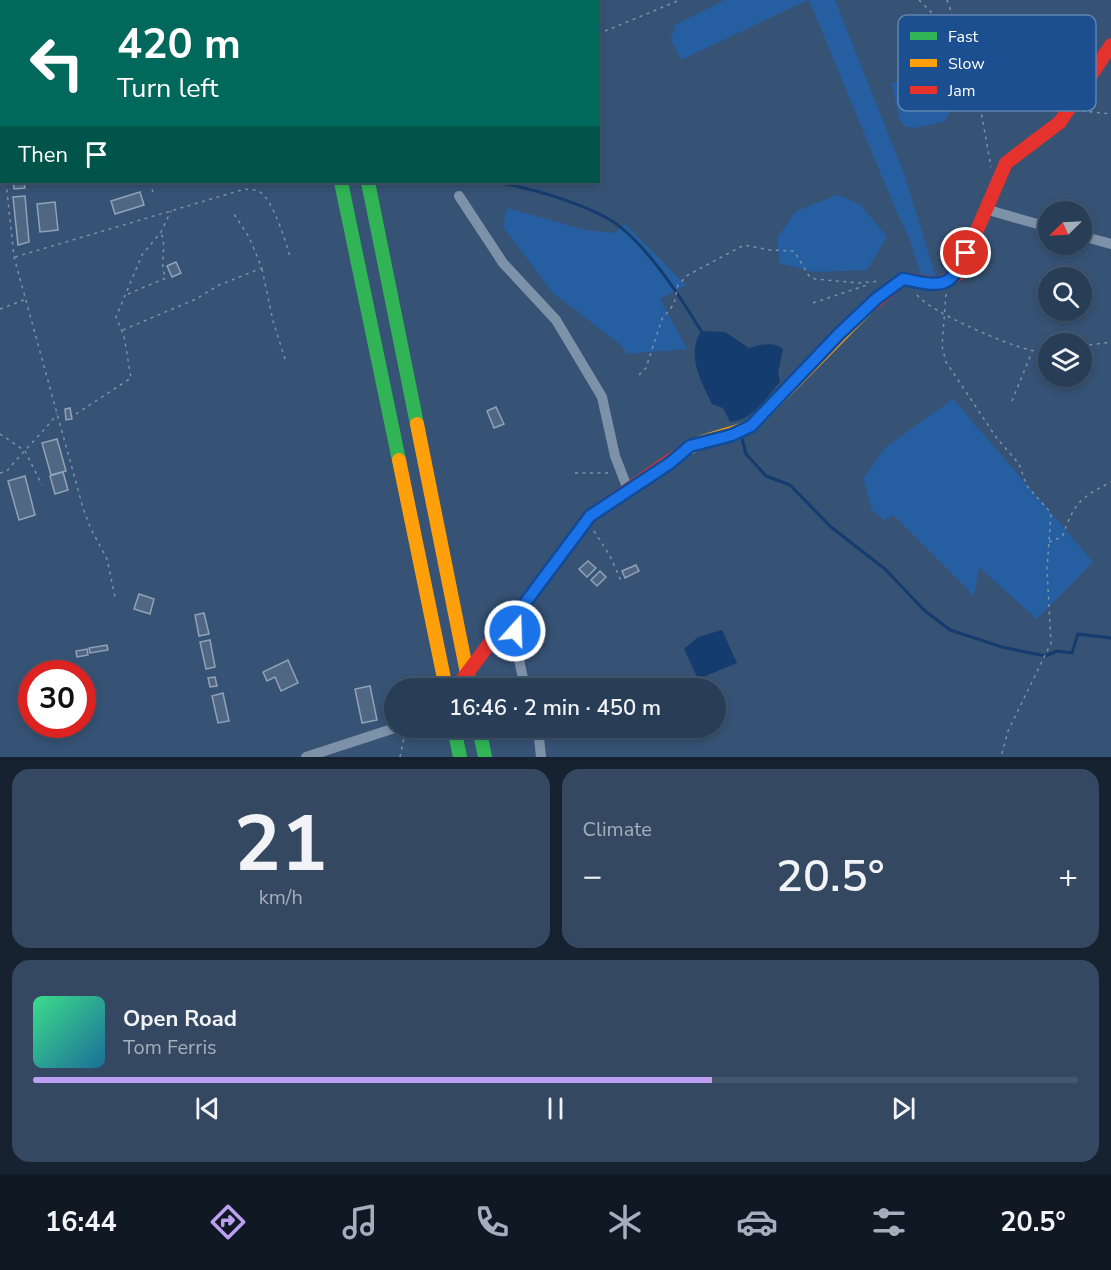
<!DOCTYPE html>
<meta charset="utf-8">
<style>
:root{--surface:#283e57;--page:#344961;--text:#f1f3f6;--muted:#a5aeba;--line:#44576d;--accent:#bca0f2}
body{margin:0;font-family:"Nunito Sans",sans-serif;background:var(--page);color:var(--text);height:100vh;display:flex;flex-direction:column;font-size:22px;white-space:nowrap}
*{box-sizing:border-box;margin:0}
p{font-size:20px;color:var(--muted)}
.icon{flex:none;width:33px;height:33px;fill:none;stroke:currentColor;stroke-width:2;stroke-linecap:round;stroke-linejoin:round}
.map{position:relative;height:757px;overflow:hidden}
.drawer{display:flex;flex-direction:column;gap:12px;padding:12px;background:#162230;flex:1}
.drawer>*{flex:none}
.top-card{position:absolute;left:0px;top:0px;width:600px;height:183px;box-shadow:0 3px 9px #0003,0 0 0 2px var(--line);background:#00695c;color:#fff;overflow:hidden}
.needle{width:39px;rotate:246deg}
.fabs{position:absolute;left:1038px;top:201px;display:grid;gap:12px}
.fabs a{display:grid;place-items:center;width:54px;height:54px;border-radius:50%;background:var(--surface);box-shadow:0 3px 9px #0003,0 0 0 2px var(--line);font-size:30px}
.speed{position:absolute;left:18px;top:660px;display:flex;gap:12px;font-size:30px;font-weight:700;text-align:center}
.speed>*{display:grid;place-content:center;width:78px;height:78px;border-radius:50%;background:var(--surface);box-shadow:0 3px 9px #0003,0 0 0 2px var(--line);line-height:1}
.speed .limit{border:9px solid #d22;background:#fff;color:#111}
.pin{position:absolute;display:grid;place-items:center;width:51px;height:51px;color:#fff;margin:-26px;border:3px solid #fff;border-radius:50%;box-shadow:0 2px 6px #0007}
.me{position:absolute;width:66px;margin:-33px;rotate:20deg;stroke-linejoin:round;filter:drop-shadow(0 0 4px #0008)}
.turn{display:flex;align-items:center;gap:21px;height:126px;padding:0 18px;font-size:27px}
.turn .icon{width:78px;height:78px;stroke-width:2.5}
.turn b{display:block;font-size:42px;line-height:51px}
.then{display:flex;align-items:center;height:57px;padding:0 18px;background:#0003;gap:12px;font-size:22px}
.big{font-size:45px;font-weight:600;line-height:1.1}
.drawer .widget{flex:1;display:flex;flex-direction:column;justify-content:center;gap:9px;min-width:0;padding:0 21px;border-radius:18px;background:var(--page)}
.drawer .dial{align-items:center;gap:0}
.dial b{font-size:78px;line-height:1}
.song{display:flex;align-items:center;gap:18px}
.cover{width:72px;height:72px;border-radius:9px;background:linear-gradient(135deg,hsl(150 70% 55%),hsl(200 70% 35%))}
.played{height:6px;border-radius:3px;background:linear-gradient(90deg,var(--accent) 65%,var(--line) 65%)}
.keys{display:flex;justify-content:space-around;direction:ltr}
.heat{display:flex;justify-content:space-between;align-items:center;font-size:33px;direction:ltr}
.drawer .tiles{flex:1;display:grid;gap:12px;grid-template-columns:1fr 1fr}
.widget:last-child{grid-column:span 2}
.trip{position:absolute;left:384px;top:678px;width:342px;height:60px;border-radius:30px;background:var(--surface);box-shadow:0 3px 9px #0003,0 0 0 2px var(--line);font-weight:600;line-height:60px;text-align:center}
.tabs{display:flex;height:96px;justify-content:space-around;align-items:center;background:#101923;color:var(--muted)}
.tabs .icon{width:42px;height:42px}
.tabs .active{color:var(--accent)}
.tabs b{font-size:27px;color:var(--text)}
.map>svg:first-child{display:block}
.green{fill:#265fa1}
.water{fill:#153c6e}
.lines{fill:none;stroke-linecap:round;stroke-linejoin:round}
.stream{stroke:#153c6e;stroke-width:3}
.building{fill:#506783;stroke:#92a2b6;stroke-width:1.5}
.path{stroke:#7d92a8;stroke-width:1.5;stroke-dasharray:3 4.5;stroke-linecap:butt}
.street{stroke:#7d92a8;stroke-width:10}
.fast{stroke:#30b455;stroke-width:14}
.slow{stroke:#ff9f0a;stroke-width:14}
.jam{stroke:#e5322d;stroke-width:14}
.route-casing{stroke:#114b97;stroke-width:15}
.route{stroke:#1a73e8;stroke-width:10}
.key{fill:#1b4f8f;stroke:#5f84b1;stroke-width:1.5}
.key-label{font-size:16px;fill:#fff}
</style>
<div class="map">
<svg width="1111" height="757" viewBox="0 0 1111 757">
<rect width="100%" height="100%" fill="#365274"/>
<g class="green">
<path d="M725 0H808L681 60 671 39 675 25Z"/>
<path d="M809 0H835L904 174 938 284 926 290 908 235 897 213Z"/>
<path d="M925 70 943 76 958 88V97L945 121 917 128 906 127 899 119 892 83 900 81 909 101 921 103 929 97 931 84 925 79Z"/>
<path d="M837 195 860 204 887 237 867 270 814 272 779 263 777 238 796 211Z"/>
<path d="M507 208 585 230 614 233 625 224 686 285 660 299 687 349 627 354 621 345 553 293 503 227Z"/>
<path d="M953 399 1093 562 1037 619 979 567 974 596 893 515 884 520 872 510 863 478 886 447Z"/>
</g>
<g class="water">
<path d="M701 331 725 332 749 348C760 345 773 341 783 349L778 373 780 382C767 397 752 421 730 422L723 408 712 404C701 381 686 356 701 331Z"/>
<path d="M722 630 737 663 698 679 684 649 698 637Z"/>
</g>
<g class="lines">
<g class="stream">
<path d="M64 0 66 2"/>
<path d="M497 182C532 189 575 201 607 218 643 238 680 296 701 331"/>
<path d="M741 435 746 454 766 476 790 485 831 527 885 569 924 610 950 630 1002 647 1045 656 1057 651 1072 653 1078 634 1111 638"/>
</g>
</g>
<g class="building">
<path d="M13 182H24L25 188 14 189Z"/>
<path d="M140 192 144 205 115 214 111 201Z"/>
<path d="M25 196 29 242 18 245 13 197Z"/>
<path d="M55 202 58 230 40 232 37 204Z"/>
<path d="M176 262 181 273 172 277 167 266Z"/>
<path d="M496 407 504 424 494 428 487 411Z"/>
<path d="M70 408 72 419 66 420 65 409Z"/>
<path d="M57 439 66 471 51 475 42 443Z"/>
<path d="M63 472 68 490 55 494 50 476Z"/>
<path d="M25 476 35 515 19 520 8 481Z"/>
<path d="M588 561 596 568 587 577 579 569Z"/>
<path d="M636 565 639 571 625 578 622 571Z"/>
<path d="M600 571 606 577 597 586 591 580Z"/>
<path d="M139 594 154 599 150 614 134 609Z"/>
<path d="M204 613 209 634 199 636 195 615Z"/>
<path d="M210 640 215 667 206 669 200 642Z"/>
<path d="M107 645 108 650 90 653 89 648Z"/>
<path d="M87 649 88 655 77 657 76 651Z"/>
<path d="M288 660 298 683 281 691 275 677 267 681 263 672Z"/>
<path d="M215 677 217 686 210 687 208 678Z"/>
<path d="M370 686 377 720 362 723 355 689Z"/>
<path d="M223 693 229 721 218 723 212 696Z"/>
</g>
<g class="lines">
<g class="path">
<path d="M919 0 964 45"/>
<path d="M947 0 975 78 991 167"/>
<path d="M598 34 680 0"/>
<path d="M0 96H2"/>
<path d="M1082 111 1111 114"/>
<path d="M0 114 2 135"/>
<path d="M6 182 14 257 83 508 91 529 107 559 115 597"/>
<path d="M37 182H53"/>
<path d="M150 182 154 196"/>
<path d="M15 257 245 189C250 190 256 189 260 192 273 200 286 242 290 257"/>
<path d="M262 269 273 321 286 362"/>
<path d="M128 294 166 278C158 261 168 248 161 233"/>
<path d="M946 294 942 346 946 362 996 437 1019 464 1027 486 1051 513 1047 569 1051 643 1008 731 1001 757"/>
<path d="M917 295C932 313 1005 344 1030 350 1036 352 1042 350 1048 350"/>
<path d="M813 303 870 284"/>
<path d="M0 309 24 300"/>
<path d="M123 330 196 299 219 285 262 268 249 237 232 211"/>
<path d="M1082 346 1111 342"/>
<path d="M639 375 646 368 662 319 674 304 678 285 688 275 744 245 770 250 794 251 809 276 815 279 859 283 880 281"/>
<path d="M1012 401 1032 352"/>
<path d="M76 414 131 378 124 336 116 317 142 255 161 232 171 211"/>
<path d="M0 434 25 451 42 485"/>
<path d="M0 473 7 471C23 451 41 435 57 414"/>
<path d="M575 473H610"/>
<path d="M594 531 610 556 622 583"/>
<path d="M1049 542 1062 537C1075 503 1078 499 1111 482"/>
<path d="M400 757 406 728"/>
</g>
<g class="street">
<path d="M459 196 503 263 556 320 602 397 615 456 629 492"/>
<path d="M985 209 1048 227"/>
<path d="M1082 236 1111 244"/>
<path d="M519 612C514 639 518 663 526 688"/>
<path d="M538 728 541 757"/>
<path d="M306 757 395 728"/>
</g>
<g class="fast">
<path d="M341 182 399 460"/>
<path d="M368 182 417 424"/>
<path d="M454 728 460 757"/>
<path d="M479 728 485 757"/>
</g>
<g class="slow">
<path d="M417 424 470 688"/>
<path d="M684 451C697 440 733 435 751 426L867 308"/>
<path d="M399 460 446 688"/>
</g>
<g class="jam">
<path d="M292 0V2"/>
<path d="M329 0 330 2"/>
<path d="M867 308 903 279 938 284 958 274 1006 163 1060 122 1111 45"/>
<path d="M456 688 489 644 519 611 590 516 684 451"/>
</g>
</g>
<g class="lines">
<defs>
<path id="route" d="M515 631 519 611 590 516 670 463 690 446 732 435 751 426 839 334 876 299 903 279C940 286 950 291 966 253"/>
</defs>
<use href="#route" class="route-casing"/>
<use href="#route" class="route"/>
</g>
<rect x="898" y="15" width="198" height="96" rx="9" class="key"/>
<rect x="910" y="32" width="27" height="8" fill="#30b455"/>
<rect x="910" y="59" width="27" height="8" fill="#ff9f0a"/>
<rect x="910" y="86" width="27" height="8" fill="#e5322d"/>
<g class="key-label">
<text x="948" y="42">Fast</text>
<text x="948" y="69">Slow</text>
<text x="948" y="96">Jam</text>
</g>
</svg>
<div class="fabs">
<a><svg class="needle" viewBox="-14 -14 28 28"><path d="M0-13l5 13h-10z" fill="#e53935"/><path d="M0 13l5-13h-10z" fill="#a5aeba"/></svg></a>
<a><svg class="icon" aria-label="search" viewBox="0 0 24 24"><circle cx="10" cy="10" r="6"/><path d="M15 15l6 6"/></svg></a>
<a><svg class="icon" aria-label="layers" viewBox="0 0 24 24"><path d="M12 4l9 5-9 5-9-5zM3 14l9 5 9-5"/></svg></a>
</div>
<div class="speed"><div class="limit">30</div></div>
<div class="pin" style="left:966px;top:253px;background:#d93025"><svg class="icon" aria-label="arrive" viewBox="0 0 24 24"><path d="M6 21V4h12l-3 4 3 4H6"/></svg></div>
<svg class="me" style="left:515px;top:631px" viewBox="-20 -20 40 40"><circle r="17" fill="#1a73e8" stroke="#fff" stroke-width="3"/><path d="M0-11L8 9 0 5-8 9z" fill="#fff"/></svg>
<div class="trip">16:46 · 2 min · 450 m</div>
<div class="top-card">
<div class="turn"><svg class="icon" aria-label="left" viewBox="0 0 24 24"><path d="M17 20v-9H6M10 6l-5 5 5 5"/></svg><div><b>420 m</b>Turn left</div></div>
<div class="then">Then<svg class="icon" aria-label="arrive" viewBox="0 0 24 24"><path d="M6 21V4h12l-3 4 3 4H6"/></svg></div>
</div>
</div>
<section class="drawer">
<div class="tiles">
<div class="widget dial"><b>21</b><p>km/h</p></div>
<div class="widget"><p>Climate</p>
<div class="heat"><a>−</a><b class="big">20.5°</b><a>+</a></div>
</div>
<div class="widget">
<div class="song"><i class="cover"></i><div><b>Open Road</b><p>Tom Ferris</p></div></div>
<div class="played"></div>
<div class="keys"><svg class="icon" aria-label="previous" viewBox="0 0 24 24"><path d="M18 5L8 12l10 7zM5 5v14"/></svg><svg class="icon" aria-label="pause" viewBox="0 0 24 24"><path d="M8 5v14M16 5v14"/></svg><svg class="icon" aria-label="next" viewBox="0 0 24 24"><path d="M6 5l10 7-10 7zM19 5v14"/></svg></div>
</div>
</div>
</section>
<nav class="tabs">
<b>16:44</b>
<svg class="icon active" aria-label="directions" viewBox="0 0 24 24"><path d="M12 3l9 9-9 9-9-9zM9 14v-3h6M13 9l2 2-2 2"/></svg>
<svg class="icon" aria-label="music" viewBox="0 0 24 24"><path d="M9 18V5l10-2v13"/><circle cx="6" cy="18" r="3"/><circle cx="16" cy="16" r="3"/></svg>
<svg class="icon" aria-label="phone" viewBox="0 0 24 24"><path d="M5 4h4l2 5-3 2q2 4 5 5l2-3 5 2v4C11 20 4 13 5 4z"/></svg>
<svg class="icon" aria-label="climate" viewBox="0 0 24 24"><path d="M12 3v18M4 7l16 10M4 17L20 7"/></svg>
<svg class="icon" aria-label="car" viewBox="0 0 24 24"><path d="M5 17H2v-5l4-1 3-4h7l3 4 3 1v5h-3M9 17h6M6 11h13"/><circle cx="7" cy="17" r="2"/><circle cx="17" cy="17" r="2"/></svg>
<svg class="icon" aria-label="filters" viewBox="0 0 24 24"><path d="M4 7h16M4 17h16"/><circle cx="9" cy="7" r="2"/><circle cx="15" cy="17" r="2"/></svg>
<b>20.5°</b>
</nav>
